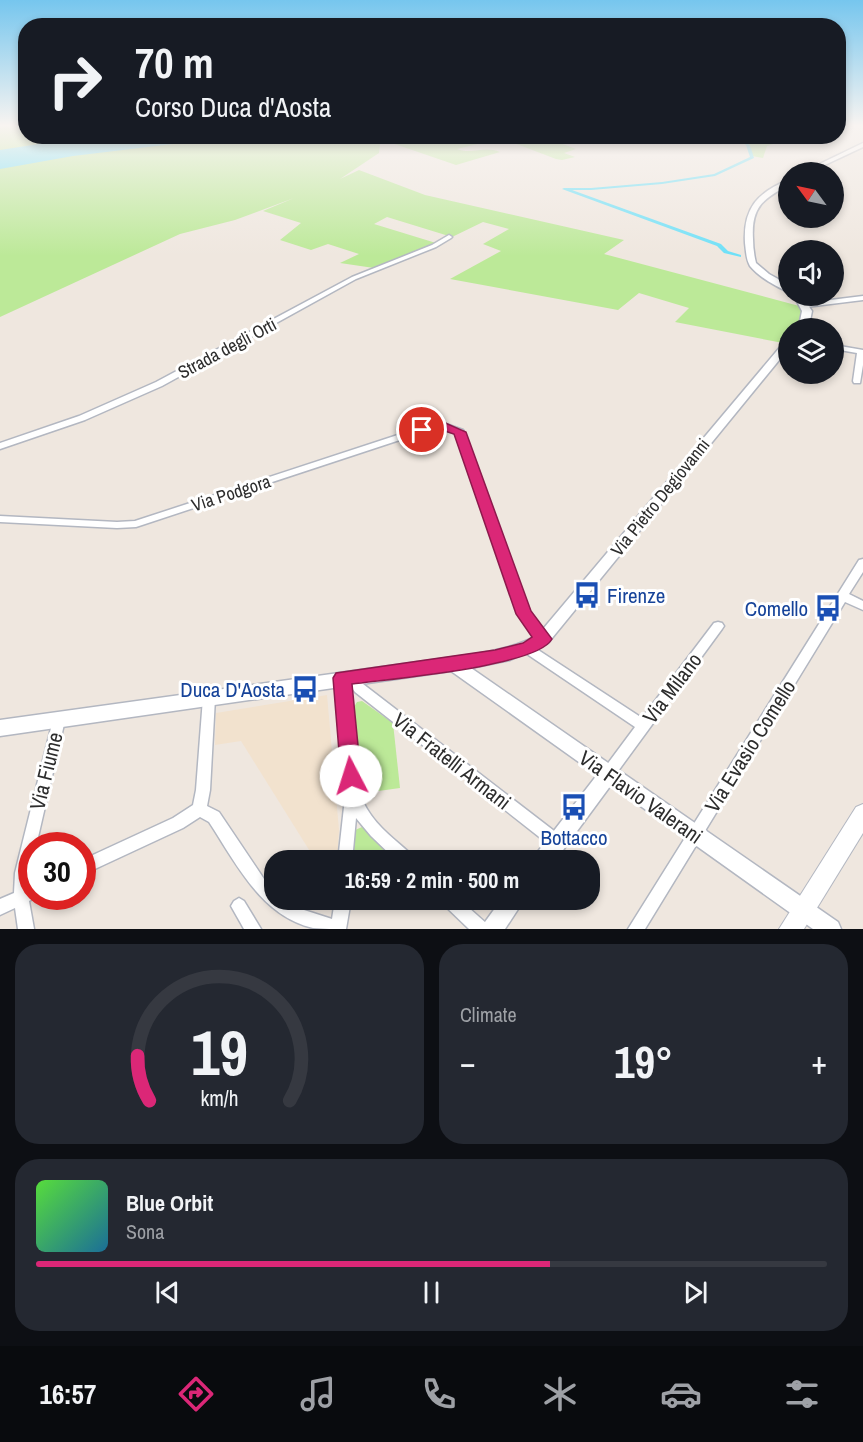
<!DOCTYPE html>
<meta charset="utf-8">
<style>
:root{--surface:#171b24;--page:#242831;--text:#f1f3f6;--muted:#9ea1a6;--line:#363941;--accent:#db2777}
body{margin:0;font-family:"Archivo Narrow",sans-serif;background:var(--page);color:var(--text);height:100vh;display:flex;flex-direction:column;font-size:22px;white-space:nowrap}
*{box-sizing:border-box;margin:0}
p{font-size:20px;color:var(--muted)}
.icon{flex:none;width:33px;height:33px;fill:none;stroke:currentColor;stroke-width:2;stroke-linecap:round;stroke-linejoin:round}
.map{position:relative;height:929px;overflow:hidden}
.side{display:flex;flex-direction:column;gap:15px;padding:15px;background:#0d0f14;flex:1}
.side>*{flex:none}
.guide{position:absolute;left:18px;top:18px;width:828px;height:126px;border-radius:24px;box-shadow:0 3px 9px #0003;background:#171b24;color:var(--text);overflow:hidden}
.needle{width:39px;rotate:303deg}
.buttons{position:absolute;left:778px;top:162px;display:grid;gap:12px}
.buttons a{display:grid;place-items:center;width:66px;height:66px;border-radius:50%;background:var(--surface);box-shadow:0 3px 9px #0003;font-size:30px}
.speed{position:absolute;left:18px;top:832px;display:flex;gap:12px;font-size:30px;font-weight:700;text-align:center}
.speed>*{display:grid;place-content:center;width:78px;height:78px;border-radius:50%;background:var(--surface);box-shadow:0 3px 9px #0003;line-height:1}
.speed .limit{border:9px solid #d22;background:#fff;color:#111}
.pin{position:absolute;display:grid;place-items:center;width:51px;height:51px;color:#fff;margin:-26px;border:3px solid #fff;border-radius:50%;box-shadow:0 2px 6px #0007}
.me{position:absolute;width:66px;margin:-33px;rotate:355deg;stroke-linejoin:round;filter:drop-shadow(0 0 4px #0008)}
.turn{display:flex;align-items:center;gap:21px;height:126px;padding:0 18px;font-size:27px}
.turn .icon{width:78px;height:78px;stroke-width:2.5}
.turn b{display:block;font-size:42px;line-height:51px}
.big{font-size:45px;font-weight:700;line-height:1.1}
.side .widget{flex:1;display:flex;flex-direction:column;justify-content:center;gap:9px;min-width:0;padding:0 21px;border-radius:24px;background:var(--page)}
.side .dial{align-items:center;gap:0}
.dial svg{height:156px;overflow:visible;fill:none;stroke:var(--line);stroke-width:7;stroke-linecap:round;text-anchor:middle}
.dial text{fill:var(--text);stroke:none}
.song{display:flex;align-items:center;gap:18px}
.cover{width:72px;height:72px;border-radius:9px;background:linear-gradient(135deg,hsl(110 70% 55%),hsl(200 70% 35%))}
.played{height:6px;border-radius:3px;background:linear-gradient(90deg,var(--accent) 65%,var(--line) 65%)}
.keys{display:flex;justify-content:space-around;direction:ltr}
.heat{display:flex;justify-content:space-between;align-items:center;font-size:33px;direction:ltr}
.side .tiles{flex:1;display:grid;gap:15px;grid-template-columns:1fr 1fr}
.widget:last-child{grid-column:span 2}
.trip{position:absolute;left:264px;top:850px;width:336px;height:60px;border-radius:24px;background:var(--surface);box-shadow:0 3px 9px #0003;font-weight:700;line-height:60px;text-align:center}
.tab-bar{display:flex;height:96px;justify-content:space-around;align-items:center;background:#090b0e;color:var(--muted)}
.tab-bar .icon{width:42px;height:42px}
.tab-bar .on{color:var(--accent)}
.tab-bar b{font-size:27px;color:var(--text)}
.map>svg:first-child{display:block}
.education{fill:#f2e2ce}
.green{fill:#bce998}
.water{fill:#6ce0f8}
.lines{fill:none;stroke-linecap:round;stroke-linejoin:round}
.canal{fill:#6ce0f8;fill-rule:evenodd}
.minor-casing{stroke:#b3b7c1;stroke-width:3}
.tertiary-casing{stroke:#b3b7c1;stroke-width:3}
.secondary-casing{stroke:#b3b7c1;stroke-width:2}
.minor{fill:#fff;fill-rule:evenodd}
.tertiary{fill:#fff;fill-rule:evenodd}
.secondary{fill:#fff;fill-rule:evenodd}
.route{fill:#db2777;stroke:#8e194d;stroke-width:1.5}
.labels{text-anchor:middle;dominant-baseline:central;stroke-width:6;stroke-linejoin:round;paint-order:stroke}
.street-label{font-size:18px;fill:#2d2d2d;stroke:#fff}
.near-transit-label{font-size:21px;fill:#164399;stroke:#fff;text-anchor:end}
.near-street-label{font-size:21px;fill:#2d2d2d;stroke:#fff}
</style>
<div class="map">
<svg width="863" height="929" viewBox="0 0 863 929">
<rect width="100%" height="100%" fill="#efe7df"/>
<path class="education" d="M327 695 339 830 337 861H316L241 741 215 745 216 713Z"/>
<g class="green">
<path d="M0 126H25L26 136 381 137 379 153 340 179 359 170 425 195 624 240 604 254 803 307 802 320 797 328H789V338L783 343 675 322 689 308 639 293 618 310 450 279 501 251 483 244 509 229 483 222 452 237 387 217 374 224 436 243 374 268 340 263 359 254 328 244 311 250 280 240 301 223 263 211 294 198 235 220 180 234 0 317Z"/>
<path d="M383 137H479L494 140 457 149C472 155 484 145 500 152L456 165 383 140Z"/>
<path d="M544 137 576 149 564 153 575 157 562 160 556 159 506 140Z"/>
<path d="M736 137H794L767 146 763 158 752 156 747 145Z"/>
<path d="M362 701 393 723 400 788 364 793 354 719V707L357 702Z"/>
<path d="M362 827 386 852 379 861H350L353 831Z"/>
</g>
<path class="water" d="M91 136H231V137L73 156 0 169V150Z"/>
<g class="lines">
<path class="canal" d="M734 136C748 136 751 147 754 158L715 176 662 184 591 190H572L721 244 728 251 741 255V257L724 253 717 246 562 189 564 188H591L662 182 714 174 750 157 746 145Z"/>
<defs>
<g id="minor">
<path d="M449 235 452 237 451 238 436 247 356 279 162 386 85 420 0 449V443L79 416 156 382 352 277 432 245Z"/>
<path d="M863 296V300L806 307 803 305 806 303Z"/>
<path d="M834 345 863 350V365L860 383H854L853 381 857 353 834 349Z"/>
<path d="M443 423 463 430 464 432 529 612 547 636 549 639 547 642 543 644 539 642 518 614 456 434 442 429 424 432 136 527 117 528 0 522V516L117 522 135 521 419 428Z"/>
<path d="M863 559V572L849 594 863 601V610L845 602 645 929H628L859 560Z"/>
<path d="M718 622 722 623 724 626 722 629 613 778 608 780 603 778 601 774 603 770 635 727 524 652 522 649 524 646 528 644 532 646 642 718 714 623Z"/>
<path d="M350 672 354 673 363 684 562 837 564 842 562 847 557 849 552 847 355 692 349 684C351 715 352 785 367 809 378 828 397 841 413 856L415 861H397L371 836 356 818 352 861H338L346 789 341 747 336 678 338 674 342 673 345 674Z"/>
<path d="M209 693 213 694 215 698 210 790 207 806 219 812 264 879 274 889V900H289L304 910 332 919 335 900H351L346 929C336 929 323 929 313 928 261 916 236 863 209 822L200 817 183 828 82 875V860L173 818 193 805 196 790 203 698 205 694Z"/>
<path d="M59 714 63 716 65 720 36 846H32V864L29 886 32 885V897H37L29 901 34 929H18L15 908 0 915V899L14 893 15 873 53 720 55 716Z"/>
<path d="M239 898 244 901 261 929H244L231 906 234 901Z"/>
<path d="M441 900H460L486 923 488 929H469L444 905Z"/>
</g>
<g id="tertiary">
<path d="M863 143V147L810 172H803Z"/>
<path d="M789 180V185C763 199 751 207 753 239 753 247 754 255 756 263L769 274 789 285V292C776 287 759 277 750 266 746 259 746 251 745 243 743 209 757 192 789 180Z"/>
<path d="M794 296H802L812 311 810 321 804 328H795L800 321 802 311Z"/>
<path d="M789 339V348L548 643 510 660 471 668 838 922 841 929H813L611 785 555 861H533L536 854 597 775 451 671 0 736V720L476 654C498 650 518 646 538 635L786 340Z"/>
<path d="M501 900H524L505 929H482L485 922Z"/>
</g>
<path id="secondary" d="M863 804V833L804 929H779L856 807Z"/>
</defs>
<use href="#minor" class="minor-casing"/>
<use href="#tertiary" class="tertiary-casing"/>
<use href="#secondary" class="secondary-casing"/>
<use href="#minor" class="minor"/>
<use href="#tertiary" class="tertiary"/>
<use href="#secondary" class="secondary"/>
</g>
<linearGradient id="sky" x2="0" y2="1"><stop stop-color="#76c6ee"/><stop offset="0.49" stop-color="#f8f4f1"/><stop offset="1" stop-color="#f8f4f1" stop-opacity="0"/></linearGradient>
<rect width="863" height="256" fill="url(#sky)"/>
<path class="route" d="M443 422 466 432 531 611 552 639C537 667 387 679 352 684L361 776 358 783 351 786 344 783 341 776 333 678 336 673 495 650 523 643 532 637 516 614 454 434 442 430 422 434 416 430 418 427Z"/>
<defs>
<symbol id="bus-bare" viewBox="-9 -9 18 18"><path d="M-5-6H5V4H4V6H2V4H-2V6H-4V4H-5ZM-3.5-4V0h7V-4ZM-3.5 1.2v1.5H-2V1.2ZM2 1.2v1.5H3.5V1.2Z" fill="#1a4fb4" stroke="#fff" stroke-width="2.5" paint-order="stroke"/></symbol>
</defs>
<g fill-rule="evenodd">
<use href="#bus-bare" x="568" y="576" width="38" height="38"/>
<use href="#bus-bare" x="809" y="589" width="38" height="38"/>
<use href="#bus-bare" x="286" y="670" width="38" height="38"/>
<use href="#bus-bare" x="555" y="788" width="38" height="38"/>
</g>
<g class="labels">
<g class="street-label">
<text transform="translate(227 348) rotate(-28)">Strada degli Orti</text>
<text transform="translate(231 493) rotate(-18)">Via Podgora</text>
<text transform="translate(660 497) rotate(-51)">Via Pietro Degiovanni</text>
</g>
<g class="near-transit-label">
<text x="607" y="595" text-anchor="start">Firenze</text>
<text x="808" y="608">Comello</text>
<text x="285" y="689">Duca D'Aosta</text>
<text x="574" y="837" text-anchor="middle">Bottacco</text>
</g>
<g class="near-street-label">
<text transform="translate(672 688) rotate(-53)">Via Milano</text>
<text transform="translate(750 746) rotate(-58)">Via Evasio Comello</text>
<text transform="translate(452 761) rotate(38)">Via Fratelli Armani</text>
<text transform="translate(46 771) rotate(-76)">Via Fiume</text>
<text transform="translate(641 797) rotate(35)">Via Flavio Valerani</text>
</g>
</g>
</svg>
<div class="buttons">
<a><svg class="needle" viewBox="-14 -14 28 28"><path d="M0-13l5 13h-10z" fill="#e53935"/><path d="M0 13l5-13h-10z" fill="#9ea1a6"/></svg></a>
<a><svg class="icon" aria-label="sound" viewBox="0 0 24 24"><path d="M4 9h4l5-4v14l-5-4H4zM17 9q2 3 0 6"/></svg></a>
<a><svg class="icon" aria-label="layers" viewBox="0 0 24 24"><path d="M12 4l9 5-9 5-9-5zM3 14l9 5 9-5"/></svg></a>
</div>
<div class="speed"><div class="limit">30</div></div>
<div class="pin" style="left:422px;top:430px;background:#d93025"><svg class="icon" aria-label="arrive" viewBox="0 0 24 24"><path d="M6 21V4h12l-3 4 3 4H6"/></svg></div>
<svg class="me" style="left:351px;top:776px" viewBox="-20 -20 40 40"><circle r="19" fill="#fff"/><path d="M0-13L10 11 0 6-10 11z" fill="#db2777"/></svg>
<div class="trip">16:59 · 2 min · 500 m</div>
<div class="guide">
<div class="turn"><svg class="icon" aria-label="right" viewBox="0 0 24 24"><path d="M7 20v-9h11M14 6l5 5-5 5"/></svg><div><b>70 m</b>Corso Duca d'Aosta</div></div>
</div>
</div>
<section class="side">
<div class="tiles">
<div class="widget dial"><svg viewBox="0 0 100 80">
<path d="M14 69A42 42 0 1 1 86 69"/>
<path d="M14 69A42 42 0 0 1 8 46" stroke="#db2777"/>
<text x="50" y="56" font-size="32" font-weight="700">19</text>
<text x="50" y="72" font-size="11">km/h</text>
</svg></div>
<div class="widget"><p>Climate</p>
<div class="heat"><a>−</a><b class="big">19°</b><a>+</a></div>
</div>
<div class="widget">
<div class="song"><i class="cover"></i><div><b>Blue Orbit</b><p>Sona</p></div></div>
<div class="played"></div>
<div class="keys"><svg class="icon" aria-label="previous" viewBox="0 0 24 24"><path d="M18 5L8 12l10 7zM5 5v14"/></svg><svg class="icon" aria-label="pause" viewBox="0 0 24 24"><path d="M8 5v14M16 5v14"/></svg><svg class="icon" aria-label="next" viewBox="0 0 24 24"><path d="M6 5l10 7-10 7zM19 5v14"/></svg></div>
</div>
</div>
</section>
<nav class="tab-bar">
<b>16:57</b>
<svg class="icon on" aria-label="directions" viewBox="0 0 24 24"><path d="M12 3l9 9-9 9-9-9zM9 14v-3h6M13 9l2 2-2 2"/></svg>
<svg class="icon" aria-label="music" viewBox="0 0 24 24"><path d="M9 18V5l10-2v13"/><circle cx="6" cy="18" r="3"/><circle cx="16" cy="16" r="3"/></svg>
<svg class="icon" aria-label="phone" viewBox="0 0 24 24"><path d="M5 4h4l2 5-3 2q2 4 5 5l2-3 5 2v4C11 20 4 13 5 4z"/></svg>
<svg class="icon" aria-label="climate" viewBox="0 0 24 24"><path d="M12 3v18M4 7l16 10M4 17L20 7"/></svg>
<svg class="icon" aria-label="car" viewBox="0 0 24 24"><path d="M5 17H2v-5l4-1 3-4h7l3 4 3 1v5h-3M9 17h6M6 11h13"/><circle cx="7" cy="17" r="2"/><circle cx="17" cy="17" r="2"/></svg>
<svg class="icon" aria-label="filters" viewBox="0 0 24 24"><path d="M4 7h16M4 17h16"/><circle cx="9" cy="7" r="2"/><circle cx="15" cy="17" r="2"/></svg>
</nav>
